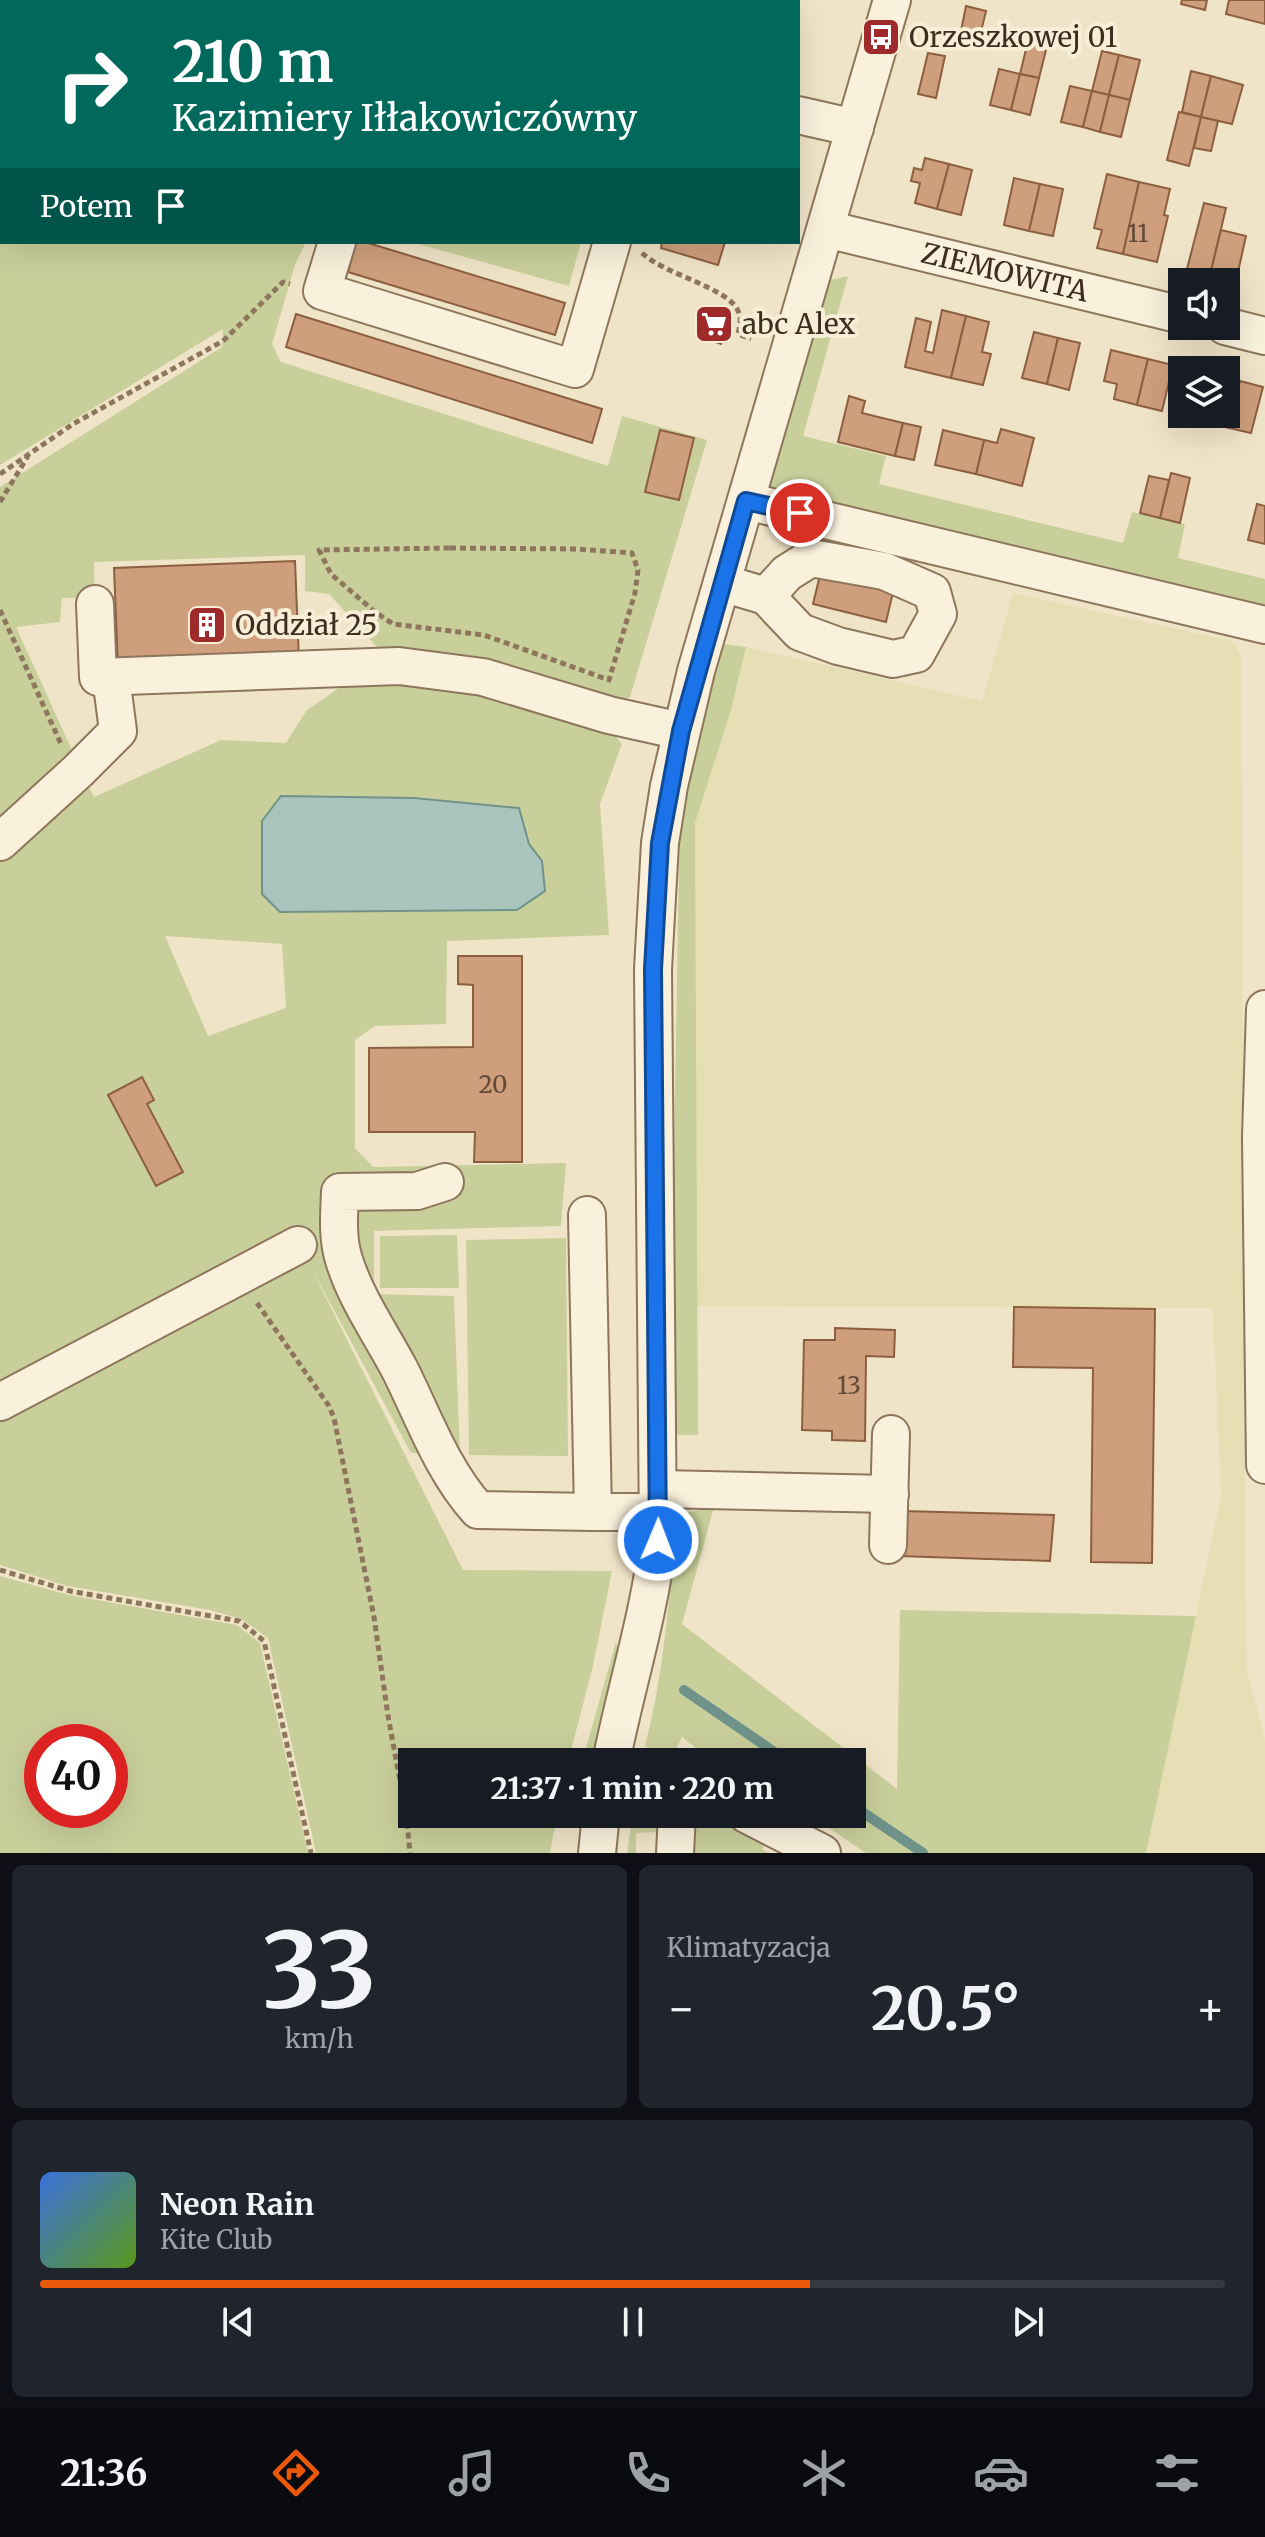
<!DOCTYPE html>
<html lang="pl">
<meta charset="utf-8">
<style>
:root{--surface:#171b24;--page:#20242c;--text:#f1f3f6;--muted:#9ea1a6;--line:#363941;--accent:#ea580c}
body{margin:0;font-family:Merriweather,serif;background:var(--page);color:var(--text);height:100vh;display:flex;flex-direction:column;font-size:30px;white-space:nowrap}
*{box-sizing:border-box;margin:0}
p{font-size:26px;color:var(--muted)}
.icon{flex:none;width:44px;height:44px;fill:none;stroke:currentColor;stroke-width:2;stroke-linecap:round;stroke-linejoin:round}
.map{position:relative;height:1853px;overflow:hidden}
.panel{display:flex;flex-direction:column;gap:12px;padding:12px;background:#0d0f14;flex:1}
.panel>*{flex:none}
.banner{position:absolute;left:0px;top:0px;width:800px;height:244px;box-shadow:0 8px 32px #0002;background:#00695c;color:#fff;overflow:hidden}
.buttons{position:absolute;left:1168px;top:268px;display:grid;gap:16px}
.buttons a{display:grid;place-items:center;width:72px;height:72px;border-radius:0px;background:var(--surface);box-shadow:0 8px 32px #0002;font-size:40px}
.speed{position:absolute;left:24px;top:1724px;display:flex;gap:16px;font-size:40px;font-weight:700;text-align:center}
.speed>*{display:grid;place-content:center;width:104px;height:104px;border-radius:50%;background:var(--surface);box-shadow:0 8px 32px #0002;line-height:1}
.speed .limit{border:12px solid #d22;background:#fff;color:#111}
.pin{position:absolute;display:grid;place-items:center;width:68px;height:68px;color:#fff;margin:-34px;border:4px solid #fff;border-radius:50%;box-shadow:0 2px 8px #0007}
.me{position:absolute;width:88px;margin:-44px;rotate:1deg;stroke-linejoin:round;filter:drop-shadow(0 0 6px #0008)}
.turn{display:flex;align-items:center;gap:28px;height:168px;padding:0 40px;font-size:36px}
.turn .icon{width:104px;height:104px;stroke-width:2.5}
.turn b{display:block;font-size:56px;line-height:68px}
.then{display:flex;align-items:center;height:76px;padding:0 40px;background:#0003;gap:16px;font-size:30px}
.big{font-size:60px;font-weight:700;line-height:1.1}
.panel .widget{flex:1;display:flex;flex-direction:column;justify-content:center;gap:12px;min-width:0;padding:0 28px;border-radius:12px;background:var(--page)}
.panel .dial{align-items:center;gap:0}
.dial b{font-size:104px;line-height:1}
.song{display:flex;align-items:center;gap:24px}
.cover{width:96px;height:96px;border-radius:12px;background:linear-gradient(135deg,hsl(220 70% 55%),hsl(90 70% 35%))}
.played{height:8px;border-radius:4px;background:linear-gradient(90deg,var(--accent) 65%,var(--line) 65%)}
.keys{display:flex;justify-content:space-around;direction:ltr}
.heat{display:flex;justify-content:space-between;align-items:center;font-size:44px;direction:ltr}
.panel .tiles{flex:1;display:grid;gap:12px;grid-template-columns:1fr 1fr}
.widget:last-child{grid-column:span 2}
.trip{position:absolute;left:398px;top:1748px;width:468px;height:80px;border-radius:0px;background:var(--surface);box-shadow:0 8px 32px #0002;font-weight:700;line-height:80px;text-align:center}
.dock{display:flex;height:128px;justify-content:space-around;align-items:center;background:#090b0e;color:var(--muted)}
.dock .icon{width:56px;height:56px}
.dock .active{color:var(--accent)}
.dock b{font-size:36px;color:var(--text)}
.map>svg:first-child{display:block}
.farmland{fill:#e6deb5}
.green{fill:#c9cf9b;fill-rule:evenodd}
.water{fill:#a9c4bc;stroke:#6f938a;stroke-width:2}
.lines{fill:none;stroke-linecap:round;stroke-linejoin:round}
.stream{stroke:#6f938a;stroke-width:10}
.building{fill:#cf9f7d;stroke:#8d5f41;stroke-width:2}
.minor-casing{stroke:#8d765c;stroke-width:40}
.path{stroke:#8d765c;stroke-width:5;stroke-dasharray:6 4;stroke-linecap:butt}
.minor{stroke:#faf1dc;stroke-width:36}
.route-casing{stroke:#114b97;stroke-width:20}
.route{stroke:#1a73e8;stroke-width:14}
.labels{text-anchor:middle;dominant-baseline:central;stroke-width:8;stroke-linejoin:round;paint-order:stroke}
.number-label{font-size:24px;fill:#624a37}
.poi-label{font-size:28px;fill:#3d2e20;stroke:#f7eed8;text-anchor:start}
.street-label{font-size:28px;fill:#3d2e20;stroke:#f7eed8}
</style>
<div class="map">
<svg width="1265" height="1853" viewBox="0 0 1265 1853">
<rect width="100%" height="100%" fill="#f0e4c8"/>
<path class="farmland" d="M1013 593 1232 641 1241 654 1246 1667 1265 1739V1853H1146L1221 1496 1213 1308 697 1306 695 823 731 710 746 647 982 701Z"/>
<g class="green">
<path d="M0 0H384L2 2V242H306L295 265 272 344 281 362 608 466 622 416 707 440 630 697 612 704 607 726 622 744 600 804 609 935 447 941 446 1024 375 1026 355 1040V1148L373 1167 566 1163 561 1226 374 1231V1294L454 1296 460 1456 411 1453 309 1264 463 1570 612 1571 593 1666 568 1762H412V1814H557L550 1853H316L268 1638 241 1619 210 1610 67 1586 0 1565V851L85 780 94 797 221 740 286 743 306 711 350 680 376 681 378 648 329 594 305 591V555L94 562 95 598H62L60 622 16 627 76 759 0 824V487L222 347 223 329 0 465ZM165 936 282 944 286 1008 208 1036Z"/>
<path d="M411 242H581L569 286Z"/>
<path d="M848 276 803 436 886 456 879 484 1123 543 1132 512 1185 524 1178 558 1265 579V612L772 492 769 477 823 282Z"/>
<path d="M724 644 746 647 731 710 695 823 698 1435H669L680 807Z"/>
<path d="M457 1235 459 1288H380V1236Z"/>
<path d="M566 1238 568 1456 469 1455 466 1240Z"/>
<path d="M714 1507 682 1624 897 1789 900 1610 1196 1616 1146 1853H866L808 1814H852V1762H730L722 1757 718 1762H688L695 1747 682 1737 670 1761 645 1746C664 1674 669 1598 676 1524L688 1512Z"/>
<path d="M0 1576 69 1595 237 1625 260 1643 308 1853H0ZM42 1742H110V1810H42Z"/>
<path d="M616 1642 618 1651 592 1762H582Z"/>
<path d="M633 1814H656L657 1832 636 1833V1853H627Z"/>
<path d="M693 1814H716L766 1841 762 1849 768 1853H686Z"/>
</g>
<path class="water" d="M281 796 414 798 519 808 529 844 542 861 545 891 517 910 280 912 262 894V821Z"/>
<g class="lines">
<g class="stream">
<path d="M684 1690 789 1762"/>
<path d="M852 1805 923 1853"/>
</g>
</g>
<g class="building">
<path d="M428 0H488L427 2Z"/>
<path d="M733 0H795L733 2Z"/>
<path d="M1182 0H1207L1205 10 1181 4Z"/>
<path d="M1229 0H1265V24L1226 14Z"/>
<path d="M966 6 986 11 979 40 960 36Z"/>
<path d="M1030 33 1049 38 1039 78 1020 74Z"/>
<path d="M1102 51 1119 55 1109 95 1092 91Z"/>
<path d="M928 53 945 56 936 98 918 94Z"/>
<path d="M1119 55 1140 60 1130 100 1109 95Z"/>
<path d="M999 69 1020 74 1011 110 990 105Z"/>
<path d="M1191 71 1211 76 1201 117 1182 112Z"/>
<path d="M1020 74 1039 78 1030 115 1011 110Z"/>
<path d="M1211 76 1243 85 1232 124 1201 117Z"/>
<path d="M1070 86 1092 91 1083 127 1061 122Z"/>
<path d="M1092 91 1109 95 1100 132 1083 127Z"/>
<path d="M1109 95 1130 100 1121 137 1100 132Z"/>
<path d="M1179 112 1201 117 1189 166 1167 160Z"/>
<path d="M1201 117 1218 121 1211 151 1194 148Z"/>
<path d="M925 158 949 164 937 209 915 203 920 183 911 181 914 168 922 170Z"/>
<path d="M949 164 972 170 961 215 937 209Z"/>
<path d="M1107 174 1139 182 1123 254 1097 248 1102 230 1094 228Z"/>
<path d="M1014 178 1040 184 1029 231 1004 225Z"/>
<path d="M1139 182 1170 189 1164 215 1168 216 1157 262 1123 254Z"/>
<path d="M1040 184 1063 189 1053 236 1029 231Z"/>
<path d="M1204 203 1226 208 1210 275 1187 269Z"/>
<path d="M1221 230 1246 236 1236 281 1210 275Z"/>
<path d="M356 242H365L565 303 555 335 348 272Z"/>
<path d="M662 242H725L718 265 661 248Z"/>
<path d="M708 306 731 314 721 344 698 336Z"/>
<path d="M942 310 966 316 951 378 905 367 916 318 931 322 925 351 933 353Z"/>
<path d="M296 314 602 409 592 443 286 347Z"/>
<path d="M966 316 989 322 982 352 991 354 983 385 951 378Z"/>
<path d="M1034 332 1058 338 1047 384 1022 378Z"/>
<path d="M1058 338 1080 343 1069 390 1047 384Z"/>
<path d="M1111 350 1148 359 1137 405 1114 399 1117 384 1104 381Z"/>
<path d="M1148 359 1173 365 1162 411 1137 405Z"/>
<path d="M1226 378 1240 381 1229 428 1205 422 1207 414H1226Z"/>
<path d="M1240 381 1263 387 1251 433 1229 428Z"/>
<path d="M849 396 865 401 862 413 903 423 895 456 838 442Z"/>
<path d="M903 423 921 427 914 460 895 456Z"/>
<path d="M1001 429 1034 438 1022 486 976 474 984 440 997 443Z"/>
<path d="M660 430 694 438 679 500 645 492Z"/>
<path d="M943 430 984 440 976 474 935 465Z"/>
<path d="M1171 473 1190 478 1180 523 1160 518Z"/>
<path d="M1149 476 1169 480 1160 518 1140 513Z"/>
<path d="M1257 504 1265 506V544L1248 540Z"/>
<path d="M295 561 299 660 118 667 114 568Z"/>
<path d="M820 575 893 592 886 622 813 604Z"/>
<path d="M458 956H522V1162H474L475 1132H369V1048L473 1047V985L458 984Z"/>
<path d="M142 1077 154 1100 147 1104 183 1172 156 1186 108 1095Z"/>
<path d="M1014 1307 1155 1309 1152 1563 1091 1562 1093 1368 1013 1367Z"/>
<path d="M835 1328 895 1330 894 1357 866 1356 865 1441 832 1440V1431L802 1430 804 1340H835Z"/>
<path d="M902 1511 1054 1515 1050 1561 899 1556Z"/>
</g>
<g class="lines">
<defs>
<g id="minor">
<path d="M609 0 612 2"/>
<path d="M640 0 643 2"/>
<path d="M410 2 411 0"/>
<path d="M682 2V0"/>
<path d="M798 115 855 128"/>
<path id="s1" d="M826 229 1182 315"/>
<path d="M337 242 322 291 575 369 612 242"/>
<path d="M1225 326 1265 336"/>
<path d="M746 501 1265 625"/>
<path d="M722 583 766 596 800 632 838 646 893 659 916 654 938 614 932 592 884 571 811 558 787 573 766 596"/>
<path d="M95 604 98 677 399 666 483 677 609 715 681 731"/>
<path d="M0 842 78 771 118 731 111 677"/>
<path d="M1265 1009 1261 1137 1265 1465"/>
<path d="M445 1182 417 1191 340 1192C339 1215 337 1238 344 1260 356 1299 381 1334 400 1370 424 1418 442 1470 478 1510L593 1512"/>
<path d="M587 1215 593 1512H658"/>
<path d="M0 1402 298 1245"/>
<path d="M659 1489 890 1494"/>
<path d="M888 1545 891 1434"/>
<path d="M611 1762C626 1687 649 1616 658 1540L653 969 660 843 669 786 696 671 892 0"/>
<path d="M746 1814 822 1853"/>
<path d="M597 1853 601 1814"/>
<path d="M675 1853 677 1814"/>
</g>
</defs>
<use href="#minor" class="minor-casing"/>
<g class="path">
<path d="M642 253C664 274 725 287 737 309 742 317 740 325 738 334L751 339"/>
<path d="M0 474 73 424 223 341 283 282 290 284"/>
<path d="M0 502 28 456"/>
<path d="M450 548 577 549 632 553 638 570 635 593 609 680 484 635 393 624 375 612 331 574 319 550Z"/>
<path d="M0 610 61 744"/>
<path d="M257 1303 329 1406 334 1418 374 1617 388 1716 406 1813 410 1853"/>
<path d="M0 1570 70 1591 239 1621 264 1641 311 1853"/>
</g>
<use href="#minor" class="minor"/>
</g>
<g class="lines">
<defs>
<path id="route" d="M658 1540 653 969 660 843 681 731 746 501 800 513"/>
</defs>
<use href="#route" class="route-casing"/>
<use href="#route" class="route"/>
</g>
<defs>
<symbol id="bus-square" viewBox="-11 -11 22 22"><rect x="-9" y="-9" width="18" height="18" rx="4" fill="#9e2a2b" stroke="#f7eed8"/><path d="M-5-6H5V4H4V6H2V4H-2V6H-4V4H-5ZM-3.5-4V0h7V-4ZM-3.5 1.2v1.5H-2V1.2ZM2 1.2v1.5H3.5V1.2Z" fill="#fff"/></symbol>
<symbol id="supermarket-square" viewBox="-11 -11 22 22"><rect x="-9" y="-9" width="18" height="18" rx="4" fill="#9e2a2b" stroke="#f7eed8"/><path d="M-6-5.5h2.5l.6 2H6L4.5 2H-2.5L-4.4-4H-6ZM-1.5 3.2a1.3 1.3 0 1 0 .1 0ZM3 3.2a1.3 1.3 0 1 0 .1 0Z" fill="#fff"/></symbol>
<symbol id="building-square" viewBox="-11 -11 22 22"><rect x="-9" y="-9" width="18" height="18" rx="4" fill="#9e2a2b" stroke="#f7eed8"/><path d="M-4-6H4V6H1V3H-1V6H-4ZM-2.5-4.3h1.7v1.8h-1.7ZM.8-4.3h1.7v1.8H.8ZM-2.5-1h1.7V.8h-1.7ZM.8-1h1.7V.8H.8Z" fill="#fff"/></symbol>
</defs>
<g fill-rule="evenodd">
<use href="#bus-square" x="859" y="15" width="44" height="44"/>
<use href="#supermarket-square" x="692" y="302" width="44" height="44"/>
<use href="#building-square" x="185" y="603" width="44" height="44"/>
</g>
<g class="labels">
<g class="number-label">
<text x="1138" y="233">11</text>
<text x="493" y="1084">20</text>
<text x="849" y="1385">13</text>
</g>
<g class="poi-label">
<text x="909" y="37">Orzeszkowej 01</text>
<text x="742" y="324">abc Alex</text>
<text x="235" y="625">Oddział 25</text>
</g>
<g class="street-label">
<text stroke="none"><textPath href="#s1" startOffset="184">ZIEMOWITA</textPath></text>
</g>
</g>
</svg>
<div class="buttons">
<a><svg class="icon" aria-label="sound" viewBox="0 0 24 24"><path d="M4 9h4l5-4v14l-5-4H4zM17 9q2 3 0 6"/></svg></a>
<a><svg class="icon" aria-label="layers" viewBox="0 0 24 24"><path d="M12 4l9 5-9 5-9-5zM3 14l9 5 9-5"/></svg></a>
</div>
<div class="speed"><div class="limit">40</div></div>
<div class="pin" style="left:800px;top:513px;background:#d93025"><svg class="icon" aria-label="arrive" viewBox="0 0 24 24"><path d="M6 21V4h12l-3 4 3 4H6"/></svg></div>
<svg class="me" style="left:658px;top:1540px" viewBox="-20 -20 40 40"><circle r="17" fill="#1a73e8" stroke="#fff" stroke-width="3"/><path d="M0-11L8 9 0 5-8 9z" fill="#fff"/></svg>
<div class="trip">21:37 · 1 min · 220 m</div>
<div class="banner">
<div class="turn"><svg class="icon" aria-label="right" viewBox="0 0 24 24"><path d="M7 20v-9h11M14 6l5 5-5 5"/></svg><div><b>210 m</b>Kazimiery Iłłakowiczówny</div></div>
<div class="then">Potem<svg class="icon" aria-label="arrive" viewBox="0 0 24 24"><path d="M6 21V4h12l-3 4 3 4H6"/></svg></div>
</div>
</div>
<section class="panel">
<div class="tiles">
<div class="widget dial"><b>33</b><p>km/h</p></div>
<div class="widget"><p>Klimatyzacja</p>
<div class="heat"><a>−</a><b class="big">20.5°</b><a>+</a></div>
</div>
<div class="widget">
<div class="song"><i class="cover"></i><div><b>Neon Rain</b><p>Kite Club</p></div></div>
<div class="played"></div>
<div class="keys"><svg class="icon" aria-label="previous" viewBox="0 0 24 24"><path d="M18 5L8 12l10 7zM5 5v14"/></svg><svg class="icon" aria-label="pause" viewBox="0 0 24 24"><path d="M8 5v14M16 5v14"/></svg><svg class="icon" aria-label="next" viewBox="0 0 24 24"><path d="M6 5l10 7-10 7zM19 5v14"/></svg></div>
</div>
</div>
</section>
<nav class="dock">
<b>21:36</b>
<svg class="icon active" aria-label="directions" viewBox="0 0 24 24"><path d="M12 3l9 9-9 9-9-9zM9 14v-3h6M13 9l2 2-2 2"/></svg>
<svg class="icon" aria-label="music" viewBox="0 0 24 24"><path d="M9 18V5l10-2v13"/><circle cx="6" cy="18" r="3"/><circle cx="16" cy="16" r="3"/></svg>
<svg class="icon" aria-label="phone" viewBox="0 0 24 24"><path d="M5 4h4l2 5-3 2q2 4 5 5l2-3 5 2v4C11 20 4 13 5 4z"/></svg>
<svg class="icon" aria-label="climate" viewBox="0 0 24 24"><path d="M12 3v18M4 7l16 10M4 17L20 7"/></svg>
<svg class="icon" aria-label="car" viewBox="0 0 24 24"><path d="M5 17H2v-5l4-1 3-4h7l3 4 3 1v5h-3M9 17h6M6 11h13"/><circle cx="7" cy="17" r="2"/><circle cx="17" cy="17" r="2"/></svg>
<svg class="icon" aria-label="filters" viewBox="0 0 24 24"><path d="M4 7h16M4 17h16"/><circle cx="9" cy="7" r="2"/><circle cx="15" cy="17" r="2"/></svg>
</nav>
